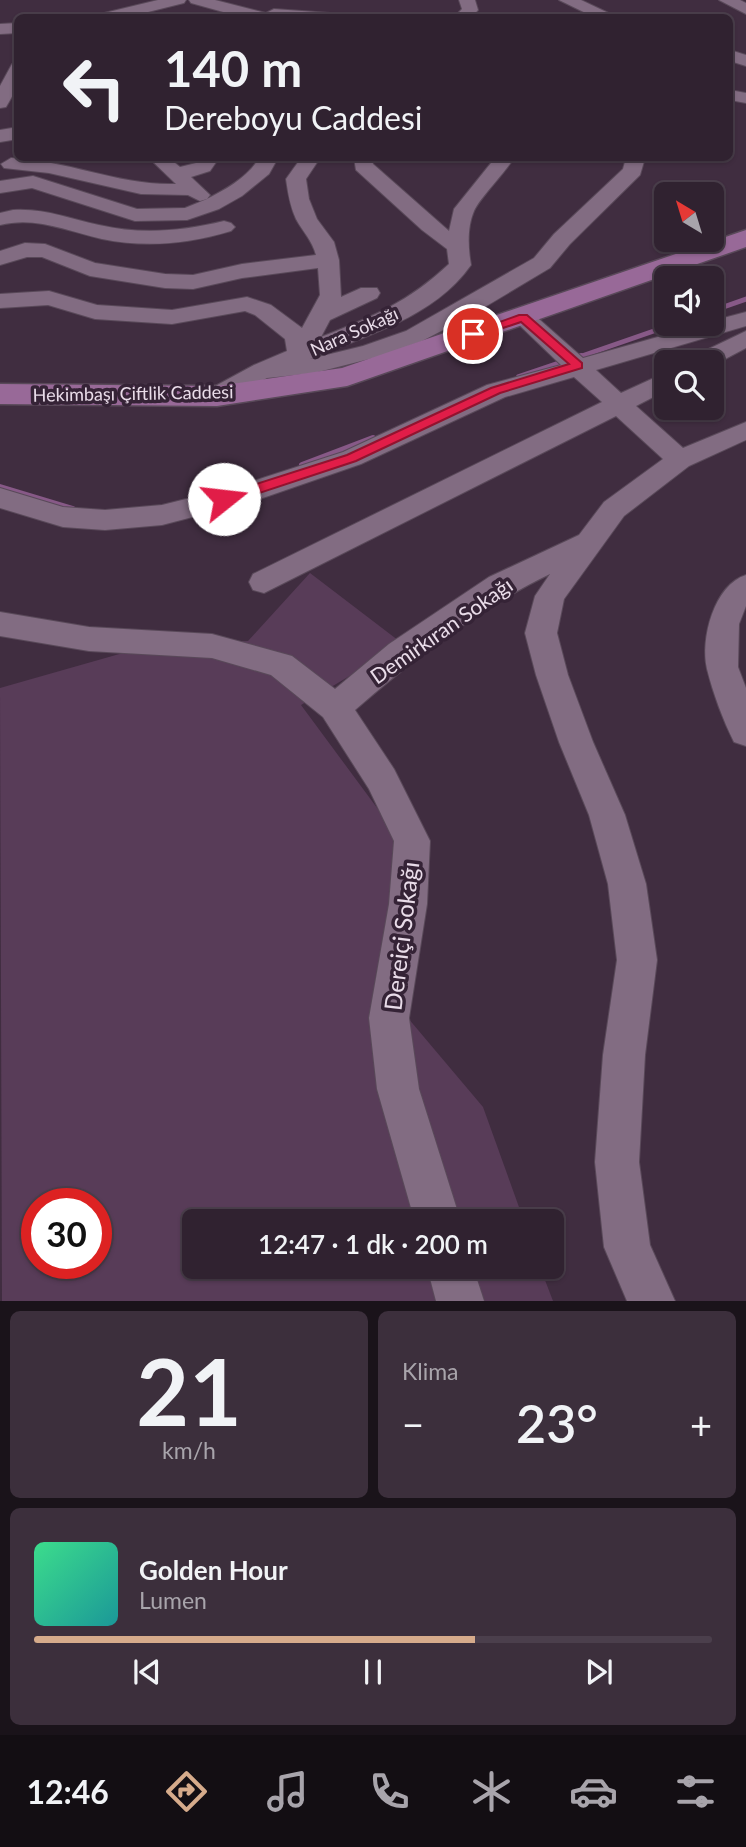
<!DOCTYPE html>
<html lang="tr">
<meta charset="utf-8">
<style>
:root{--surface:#302230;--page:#3c2f3c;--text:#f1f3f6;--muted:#a8a4ab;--line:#4b3f4c;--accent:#d6ab8b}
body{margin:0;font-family:Lato,sans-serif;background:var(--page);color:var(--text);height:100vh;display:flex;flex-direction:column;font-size:26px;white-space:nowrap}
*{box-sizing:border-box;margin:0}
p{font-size:23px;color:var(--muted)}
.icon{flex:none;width:38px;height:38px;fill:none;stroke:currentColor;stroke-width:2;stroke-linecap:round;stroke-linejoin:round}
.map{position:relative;height:1301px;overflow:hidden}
.drawer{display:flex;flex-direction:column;gap:10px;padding:10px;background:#1a131a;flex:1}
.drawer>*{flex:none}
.top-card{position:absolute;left:14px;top:14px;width:719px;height:147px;border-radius:10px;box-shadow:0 2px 5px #0004,0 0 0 2px var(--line);background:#302230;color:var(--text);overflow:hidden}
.needle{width:46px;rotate:322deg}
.buttons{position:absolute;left:654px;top:182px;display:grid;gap:14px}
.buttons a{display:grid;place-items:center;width:70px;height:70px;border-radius:10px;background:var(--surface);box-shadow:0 2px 5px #0004,0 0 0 2px var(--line);font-size:35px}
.speed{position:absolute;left:21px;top:1188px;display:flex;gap:14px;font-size:35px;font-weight:700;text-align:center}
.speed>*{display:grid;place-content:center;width:91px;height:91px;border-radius:50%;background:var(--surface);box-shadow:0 2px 5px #0004,0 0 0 2px var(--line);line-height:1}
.speed .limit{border:10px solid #d22;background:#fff;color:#111}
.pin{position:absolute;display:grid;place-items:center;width:60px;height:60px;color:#fff;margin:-30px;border:4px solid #fff;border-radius:50%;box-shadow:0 2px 7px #0007}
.me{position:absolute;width:77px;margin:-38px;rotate:74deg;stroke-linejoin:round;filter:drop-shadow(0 0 5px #0008)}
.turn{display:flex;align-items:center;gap:24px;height:147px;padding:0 35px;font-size:32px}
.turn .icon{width:91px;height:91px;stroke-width:2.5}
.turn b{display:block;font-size:49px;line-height:60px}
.big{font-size:52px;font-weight:600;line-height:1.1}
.drawer .card{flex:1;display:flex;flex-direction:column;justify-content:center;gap:10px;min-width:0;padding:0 24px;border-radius:10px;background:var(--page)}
.drawer .dial{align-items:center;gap:0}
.dial b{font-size:91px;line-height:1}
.song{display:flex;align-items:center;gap:21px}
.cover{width:84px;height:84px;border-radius:10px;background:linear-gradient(135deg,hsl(150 70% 55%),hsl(180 70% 35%))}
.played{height:7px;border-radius:4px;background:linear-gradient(90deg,var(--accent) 65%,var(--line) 65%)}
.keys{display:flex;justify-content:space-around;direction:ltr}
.heat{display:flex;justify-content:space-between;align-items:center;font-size:38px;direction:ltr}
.drawer .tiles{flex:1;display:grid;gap:10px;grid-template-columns:1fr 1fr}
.card:last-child{grid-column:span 2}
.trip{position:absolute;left:182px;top:1209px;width:382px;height:70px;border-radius:10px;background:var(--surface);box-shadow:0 2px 5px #0004,0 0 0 2px var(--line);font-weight:600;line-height:70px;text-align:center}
.dock{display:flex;height:112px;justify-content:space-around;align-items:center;background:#130e13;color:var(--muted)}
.dock .icon{width:49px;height:49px}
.dock .current{color:var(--accent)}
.dock b{font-size:32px;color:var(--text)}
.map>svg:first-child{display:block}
.green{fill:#583c58;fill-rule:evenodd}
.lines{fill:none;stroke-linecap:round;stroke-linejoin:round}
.stream-far1{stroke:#875987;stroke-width:5}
.stream{stroke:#875987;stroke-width:6}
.minor-casing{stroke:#594959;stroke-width:2}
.major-casing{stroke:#594959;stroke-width:3}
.minor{fill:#826c82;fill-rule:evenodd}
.major{fill:#986998;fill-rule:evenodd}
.route{fill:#e11d48;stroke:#92132f;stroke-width:2}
.labels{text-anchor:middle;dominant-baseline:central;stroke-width:7;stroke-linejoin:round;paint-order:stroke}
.far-street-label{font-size:18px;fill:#e9dce9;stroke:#352336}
.street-label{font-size:21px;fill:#e9dce9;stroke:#352336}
.near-street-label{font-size:24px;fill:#e9dce9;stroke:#352336}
</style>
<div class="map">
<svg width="746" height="1301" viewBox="0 0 746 1301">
<rect width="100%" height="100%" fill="#402d40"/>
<path class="green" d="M310 573 403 644 301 705 403 843 375 979 483 1107 524 1221 194 1222V1267H540L553 1301H2L0 688 144 647 248 641ZM37 1204H96V1264H37Z"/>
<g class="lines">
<g class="stream-far1">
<path d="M712 311 746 299"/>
<path d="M576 358 674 324"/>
</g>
<g class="stream">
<path d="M519 377 581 356"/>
<path d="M302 465 373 438"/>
<path d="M0 487 73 509"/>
</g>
<defs>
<g id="minor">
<path d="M158 0H186L184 3 124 18H94L96 15Z"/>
<path d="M189 0H215L266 13 274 9 330 13 338 18H245L191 3Z"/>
<path d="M459 0H475L478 10 471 18H453L462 9Z"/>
<path d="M559 0H581L619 18H596Z"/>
<path d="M719 0H740L746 3V14Z"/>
<path d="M18 23V33L0 34V24Z"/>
<path d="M730 50 746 55V66L730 61Z"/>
<path d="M18 63V86L6 107 0 108V86L12 64Z"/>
<path d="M730 90 746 93V103L730 100Z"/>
<path d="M18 127V139L0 142V130Z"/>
<path d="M11 158C67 160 120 186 176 184L149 158H169L180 167 196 163 200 158H219L210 171 191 177 210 195 207 199C226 189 248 177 259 158H278L269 174 242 196 219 209 187 220 135 221 32 188 0 193V181L33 176 137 209 185 208 207 199 200 201 188 195 141 194 49 173 4 168 1 164Z"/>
<path d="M301 158H320L306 179 309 199 317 219 334 242 339 260 341 297 361 288H377L380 293 377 298 330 320 321 337C374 316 407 303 449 264L447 249 422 230 356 170 354 158H372L373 164 449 231 454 209 495 158H514C504 174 480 198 474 211 467 227 468 248 471 265 435 317 365 336 310 359L363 346 406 331 534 258 554 234 623 169 626 158H645L640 175 570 244 550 268 468 317 422 341 381 356 314 373 267 378 217 404 208 402 204 396 208 390 254 365 287 351 285 339 255 315 245 311 172 324 95 319 48 305 0 308V294L49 291 97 305 172 310 247 297 271 305 302 328 320 295 318 268 242 278 193 289 165 288 90 276 42 257H27L0 265V251L25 243 45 244 95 263 165 274 193 275 242 264 316 255C312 240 303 232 296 219 290 206 288 193 286 179Z"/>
<path d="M13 210C44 208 70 219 99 225 142 235 182 231 224 221L231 223 235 227 231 231C188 244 146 248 102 239 67 231 36 216 0 225V213Z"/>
<path d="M523 310 531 312 583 358 704 324H712V321L746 312V326L596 370 621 393 667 372V390L636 406 683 448 746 422V440L689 466 624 516 564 599 557 633 568 675 593 742 625 815 646 884 657 960 645 1055 639 1162 650 1245 675 1301H627L604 1247 595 1162 603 1055 617 960 608 884 589 815 559 742 536 675 525 633 535 596 550 574C478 609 415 658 355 710L394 769 430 841 427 904 409 1018 419 1089 461 1222H415L377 1089 369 1018 389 904 394 841 369 789 323 717 271 675 212 658 89 651 0 636V612L89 627 212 634 292 656 335 689 389 644 489 577 579 535 604 502 663 459 616 416 264 593 253 590 249 582 253 574 602 402 574 377 505 397 361 464 254 501 162 525 105 530 63 527 0 508V488L63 507 105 510 162 505 238 486 343 452 487 385 561 365 511 317 515 312Z"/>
<path d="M746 331V348L712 366V362H689L692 357Z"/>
<path d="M746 575V606L739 624 738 667 746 688V746L734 742C723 720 713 693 707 669 700 639 714 585 746 575Z"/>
<path d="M427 1267H473L484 1301H436Z"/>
</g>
<path id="major" d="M746 230V247L347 386 217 406 0 404V384L217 386 342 368Z"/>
</defs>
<use href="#minor" class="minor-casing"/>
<use href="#major" class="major-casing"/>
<use href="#minor" class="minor"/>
<use href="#major" class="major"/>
</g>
<path class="route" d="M519 315H527L582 363V368L500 393 356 461 229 503H219V496L347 455 491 388 569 364 521 322 473 338 467 334Z"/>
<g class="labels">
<g class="far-street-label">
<text transform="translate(354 331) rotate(-24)">Nara Sokağı</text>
<text transform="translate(133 393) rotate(-1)">Hekimbaşı Çiftlik Caddesi</text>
</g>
<g class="street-label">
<text transform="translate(441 630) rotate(-35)">Demirkıran Sokağı</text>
</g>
<g class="near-street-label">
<text transform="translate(401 936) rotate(-83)">Dereiçi Sokağı</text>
</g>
</g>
</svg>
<div class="buttons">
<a><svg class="needle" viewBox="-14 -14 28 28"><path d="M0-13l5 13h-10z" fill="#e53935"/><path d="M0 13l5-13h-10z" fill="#a8a4ab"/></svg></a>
<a><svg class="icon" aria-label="sound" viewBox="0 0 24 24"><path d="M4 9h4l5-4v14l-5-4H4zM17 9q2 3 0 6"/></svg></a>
<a><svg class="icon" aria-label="search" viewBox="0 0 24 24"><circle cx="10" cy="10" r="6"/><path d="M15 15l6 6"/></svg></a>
</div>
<div class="speed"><div class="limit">30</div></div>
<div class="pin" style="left:473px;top:334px;background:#d93025"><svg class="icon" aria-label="arrive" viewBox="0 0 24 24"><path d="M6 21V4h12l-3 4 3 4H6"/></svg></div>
<svg class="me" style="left:224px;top:499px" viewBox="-20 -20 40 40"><circle r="19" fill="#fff"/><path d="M0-13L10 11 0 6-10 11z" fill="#e11d48"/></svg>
<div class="trip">12:47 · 1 dk · 200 m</div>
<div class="top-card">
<div class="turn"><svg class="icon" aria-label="left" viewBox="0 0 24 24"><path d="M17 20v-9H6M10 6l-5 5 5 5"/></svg><div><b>140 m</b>Dereboyu Caddesi</div></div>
</div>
</div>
<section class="drawer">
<div class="tiles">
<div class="card dial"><b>21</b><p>km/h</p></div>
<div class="card"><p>Klima</p>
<div class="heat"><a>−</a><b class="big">23°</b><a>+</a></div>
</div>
<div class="card">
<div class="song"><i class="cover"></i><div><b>Golden Hour</b><p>Lumen</p></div></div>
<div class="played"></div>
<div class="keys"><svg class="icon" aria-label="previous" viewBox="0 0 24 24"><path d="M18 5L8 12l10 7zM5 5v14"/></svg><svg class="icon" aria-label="pause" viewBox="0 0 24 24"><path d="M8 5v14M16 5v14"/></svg><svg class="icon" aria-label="next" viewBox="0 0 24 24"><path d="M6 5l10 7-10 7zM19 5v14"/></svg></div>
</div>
</div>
</section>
<nav class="dock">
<b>12:46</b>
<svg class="icon current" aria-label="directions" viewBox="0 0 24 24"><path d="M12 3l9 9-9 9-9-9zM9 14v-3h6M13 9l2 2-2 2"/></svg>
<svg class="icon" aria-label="music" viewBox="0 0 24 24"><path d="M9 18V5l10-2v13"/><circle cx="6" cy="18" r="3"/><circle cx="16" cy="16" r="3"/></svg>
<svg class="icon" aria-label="phone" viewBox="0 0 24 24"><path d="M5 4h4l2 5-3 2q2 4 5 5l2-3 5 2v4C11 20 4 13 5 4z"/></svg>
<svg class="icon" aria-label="climate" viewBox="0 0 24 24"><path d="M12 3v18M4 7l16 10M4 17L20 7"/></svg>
<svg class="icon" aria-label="car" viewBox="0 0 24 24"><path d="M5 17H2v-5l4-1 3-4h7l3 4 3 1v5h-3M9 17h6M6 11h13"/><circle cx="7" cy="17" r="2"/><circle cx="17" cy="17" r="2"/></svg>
<svg class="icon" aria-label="filters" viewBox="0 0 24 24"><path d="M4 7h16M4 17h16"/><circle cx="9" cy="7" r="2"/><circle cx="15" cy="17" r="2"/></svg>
</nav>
